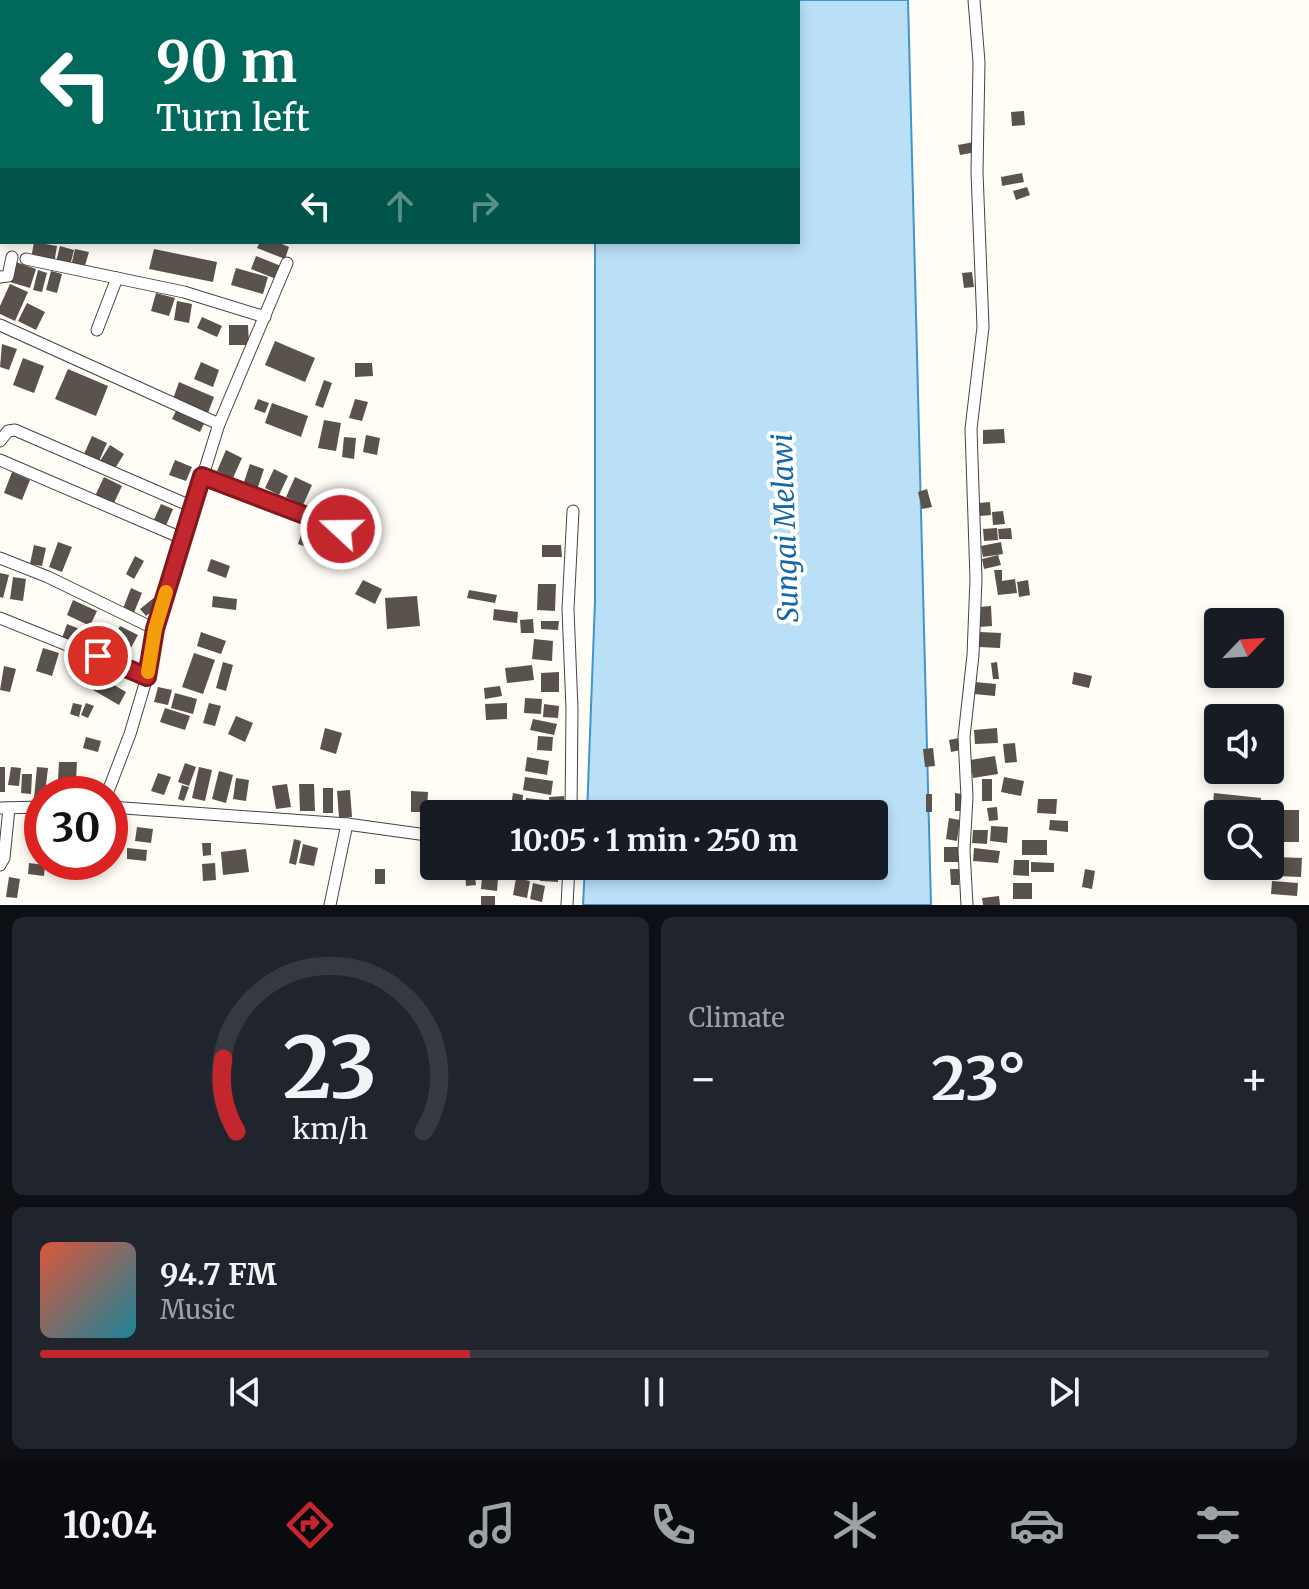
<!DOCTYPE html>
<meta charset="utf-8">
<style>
:root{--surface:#171b24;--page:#20242c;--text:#f1f3f6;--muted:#9ea1a6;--line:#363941;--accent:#c4262e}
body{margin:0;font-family:Merriweather,serif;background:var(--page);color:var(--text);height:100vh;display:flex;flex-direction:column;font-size:30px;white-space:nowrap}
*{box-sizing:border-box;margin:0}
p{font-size:26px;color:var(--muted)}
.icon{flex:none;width:44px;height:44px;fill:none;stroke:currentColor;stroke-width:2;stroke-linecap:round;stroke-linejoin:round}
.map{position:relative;height:905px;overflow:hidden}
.panel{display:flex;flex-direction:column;gap:12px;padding:12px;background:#0d0f14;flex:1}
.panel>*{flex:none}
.hud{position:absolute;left:0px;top:0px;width:800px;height:244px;box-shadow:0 4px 12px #0003;background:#00695c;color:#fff;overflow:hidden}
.needle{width:52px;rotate:65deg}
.fabs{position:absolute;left:1204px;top:608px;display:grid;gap:16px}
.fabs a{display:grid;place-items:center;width:80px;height:80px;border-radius:8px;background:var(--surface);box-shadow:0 4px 12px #0003;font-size:40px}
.speed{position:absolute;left:24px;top:776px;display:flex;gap:16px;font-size:40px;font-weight:700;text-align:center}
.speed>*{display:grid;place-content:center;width:104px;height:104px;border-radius:50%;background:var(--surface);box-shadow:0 4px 12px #0003;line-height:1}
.speed .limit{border:12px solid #d22;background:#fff;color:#111}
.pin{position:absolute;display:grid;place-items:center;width:68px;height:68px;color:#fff;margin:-34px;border:4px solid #fff;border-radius:50%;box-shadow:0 2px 8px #0007}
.me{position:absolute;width:88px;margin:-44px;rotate:291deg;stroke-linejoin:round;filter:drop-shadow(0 0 6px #0008)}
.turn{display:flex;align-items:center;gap:28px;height:168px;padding:0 24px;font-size:36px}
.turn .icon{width:104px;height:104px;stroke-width:2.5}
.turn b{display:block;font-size:56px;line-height:68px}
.lanes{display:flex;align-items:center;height:76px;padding:0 24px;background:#0003;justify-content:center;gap:40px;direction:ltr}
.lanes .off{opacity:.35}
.big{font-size:60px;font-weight:700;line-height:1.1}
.panel .widget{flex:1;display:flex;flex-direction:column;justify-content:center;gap:12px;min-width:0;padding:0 28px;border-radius:12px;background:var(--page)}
.panel .dial{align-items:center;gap:0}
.dial svg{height:208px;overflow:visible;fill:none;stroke:var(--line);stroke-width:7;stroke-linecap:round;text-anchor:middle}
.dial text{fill:var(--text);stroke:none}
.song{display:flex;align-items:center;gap:24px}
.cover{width:96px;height:96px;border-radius:12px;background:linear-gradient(135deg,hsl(10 70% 55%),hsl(190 70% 35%))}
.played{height:8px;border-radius:4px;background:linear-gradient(90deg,var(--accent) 35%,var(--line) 35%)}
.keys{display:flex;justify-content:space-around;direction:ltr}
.heat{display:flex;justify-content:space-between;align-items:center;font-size:44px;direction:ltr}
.panel .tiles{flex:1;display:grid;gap:12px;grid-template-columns:1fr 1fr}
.widget:last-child{grid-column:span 2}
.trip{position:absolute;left:420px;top:800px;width:468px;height:80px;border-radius:8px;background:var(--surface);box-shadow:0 4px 12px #0003;font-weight:700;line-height:80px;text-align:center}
.dock{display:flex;height:128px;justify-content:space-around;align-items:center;background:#090b0e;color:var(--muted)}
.dock .icon{width:56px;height:56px}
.dock .current{color:var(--accent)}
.dock b{font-size:36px;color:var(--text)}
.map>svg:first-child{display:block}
.water{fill:#b9e0f7;stroke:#3f96cf;stroke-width:2}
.building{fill:#5a524d}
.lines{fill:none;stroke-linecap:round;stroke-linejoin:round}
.street-casing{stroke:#444;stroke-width:13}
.street{stroke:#fff;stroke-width:11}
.route-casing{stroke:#7f191e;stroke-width:20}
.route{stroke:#c4262e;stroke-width:14}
.slow{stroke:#f59e0b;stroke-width:14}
.labels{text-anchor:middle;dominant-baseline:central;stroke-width:8;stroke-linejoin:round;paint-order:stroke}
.water-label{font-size:28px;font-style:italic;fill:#1768a6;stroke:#fff}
</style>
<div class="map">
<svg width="1309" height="905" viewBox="0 0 1309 905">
<rect width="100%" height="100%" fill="#fffdf5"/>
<path class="water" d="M596 0H908L931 905H583L585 866H874V814H587L595 601V242H798V2Z"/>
<g class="building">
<path d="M1024 111 1025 125 1012 126 1011 112Z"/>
<path d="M974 142 976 152 960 155 958 145Z"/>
<path d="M1022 173 1024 182 1002 186 1001 177Z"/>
<path d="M1027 187 1030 195 1016 200 1013 191Z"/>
<path d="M34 242 57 246 54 264 31 259Z"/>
<path d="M260 242H277L289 247 285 259 257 248Z"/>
<path d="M60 246 74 250 70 266 56 262Z"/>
<path d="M75 249 89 252 84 269 71 266Z"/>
<path d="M154 249 217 262 213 282 149 269Z"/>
<path d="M256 256 281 266 276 279 251 269Z"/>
<path d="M16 262 36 269 30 288 10 282Z"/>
<path d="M236 268 268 277 263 294 231 285Z"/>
<path d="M38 270 47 273 42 292 33 290Z"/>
<path d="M51 271 62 274 57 293 46 290Z"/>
<path d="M972 272 974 287 964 288 962 273Z"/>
<path d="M10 284 28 292 15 321 0 314V306Z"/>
<path d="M156 293 175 298 169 316 151 311Z"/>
<path d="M177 301 192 304 189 323 174 320Z"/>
<path d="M27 303 45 312 36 330 18 321Z"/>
<path d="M202 317 222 326 217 337 197 328Z"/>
<path d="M229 325H248L249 345H229Z"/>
<path d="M275 341 315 358 305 382 265 365Z"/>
<path d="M2 344 17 349 9 370 0 367Z"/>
<path d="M23 358 44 366 34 393 13 385Z"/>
<path d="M201 362 219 370 213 387 194 379Z"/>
<path d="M355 363H372L373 376 355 377Z"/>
<path d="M68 369 108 386 96 416 55 399Z"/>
<path d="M324 380 332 383 323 408 315 405Z"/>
<path d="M179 382 214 397 208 413 173 399Z"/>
<path d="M258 399 269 403 265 413 254 409Z"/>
<path d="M355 399 368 402 362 421 349 418Z"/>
<path d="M272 403 308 416 301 437 265 423Z"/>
<path d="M177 409 205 422 200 432 172 419Z"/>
<path d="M324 420 341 423 336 451 318 448Z"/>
<path d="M1004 429 1005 443 983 444V430Z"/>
<path d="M366 435 380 438 377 455 363 452Z"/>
<path d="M92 436 107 443 99 461 84 454Z"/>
<path d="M344 437 356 438 354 459 342 457Z"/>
<path d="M110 445 124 454 114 470 100 461Z"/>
<path d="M226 450 242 458 233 478 217 471Z"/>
<path d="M175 460 192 467 186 481 169 475Z"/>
<path d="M250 464 264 469 256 493 242 488Z"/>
<path d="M274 469 288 476 279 495 265 488Z"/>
<path d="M12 472 30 480 22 500 4 493Z"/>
<path d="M104 477 122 486 113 505 95 496Z"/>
<path d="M295 477 312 485 303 505 286 497Z"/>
<path d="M927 489 932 507 922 509 918 492Z"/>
<path d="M990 502 991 515 980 516 979 503Z"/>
<path d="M161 504 173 509 165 528 153 522Z"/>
<path d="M1003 511 1005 524 993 525 992 512Z"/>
<path d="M305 522 319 526 312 549 298 544Z"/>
<path d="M997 528 998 540 984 541 983 529Z"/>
<path d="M1011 528 1012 539H999L998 529Z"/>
<path d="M324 531 356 543 347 567 315 555Z"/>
<path d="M58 542 72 547 62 572 49 567Z"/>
<path d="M1001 542 1003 554 983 557 981 546Z"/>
<path d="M34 545 46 548 42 566 30 564Z"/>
<path d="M542 545H561L562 557H542Z"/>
<path d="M998 555 1001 565 984 569 982 559Z"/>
<path d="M135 556 144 561 134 579 126 574Z"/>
<path d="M211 559 230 566 226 578 207 571Z"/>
<path d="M994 570H1002V581L1015 579 1017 593 998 595Z"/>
<path d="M0 573 9 575 3 598 0 597Z"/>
<path d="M13 577 26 579 23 601 10 599Z"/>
<path d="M363 580 382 589 375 604 355 594Z"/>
<path d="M1028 580 1030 595 1019 597 1017 582Z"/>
<path d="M538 584H556L555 611 537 610Z"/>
<path d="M131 588 142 593 133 615 122 611Z"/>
<path d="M469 590 497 595 495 603 467 598Z"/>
<path d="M213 596 237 599 236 610 212 607Z"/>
<path d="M417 596 420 626 387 629 385 598Z"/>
<path d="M155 597 161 604 146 616 140 609Z"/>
<path d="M73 600 97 611 90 626 67 615Z"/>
<path d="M991 606 992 626 980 627 979 607Z"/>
<path d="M494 609 518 612 517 623 493 620Z"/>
<path d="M533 619 534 633H521L520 620Z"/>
<path d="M541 621H559L558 630 541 629Z"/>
<path d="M67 624 92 634 86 648 62 638Z"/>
<path d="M120 626 138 635 128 653 110 644Z"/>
<path d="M201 632 226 641 221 654 197 646Z"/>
<path d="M980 632 1001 633 1000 648 979 647Z"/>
<path d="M534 639 553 641 552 661 532 659Z"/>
<path d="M43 648 59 653 52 676 36 671Z"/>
<path d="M194 653 215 660 203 694 182 687Z"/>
<path d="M223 662 233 665 226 691 216 688Z"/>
<path d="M997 662 999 679H993L991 663Z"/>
<path d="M532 665 534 680 507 683 505 668Z"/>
<path d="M4 666 16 669 10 692 0 690Z"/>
<path d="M559 672V692H541V673Z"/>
<path d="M1074 672 1092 676 1089 688 1072 684Z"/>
<path d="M100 677 126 692 119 705 93 690Z"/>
<path d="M975 682 996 684 995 696 974 694Z"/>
<path d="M500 686 502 696 485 699 484 688Z"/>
<path d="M158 687 172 690 168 705 154 702Z"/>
<path d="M175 693 197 699 193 714 171 708Z"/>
<path d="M525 698 542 699 541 714 524 713Z"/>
<path d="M73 703 82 705 79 717 70 714Z"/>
<path d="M86 703 94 706 88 718 81 715Z"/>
<path d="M209 703 221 706 215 726 203 723Z"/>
<path d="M507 703V719L486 720 485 704Z"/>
<path d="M544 704 559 706 558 718 543 717Z"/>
<path d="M165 708 190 716 185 730 160 722Z"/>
<path d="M236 716 253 723 245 742 228 734Z"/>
<path d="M533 719 557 724 554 735 530 730Z"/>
<path d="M325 728 342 733 336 754 320 749Z"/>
<path d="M997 728 998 743 975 744 974 730Z"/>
<path d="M538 736 553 737 552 751 537 750Z"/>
<path d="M86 737 101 741 98 752 83 748Z"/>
<path d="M959 738 961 750 951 752 949 740Z"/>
<path d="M1015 743 1017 762 1005 763 1003 744Z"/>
<path d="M933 748 935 766 925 767 923 749Z"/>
<path d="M995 756 998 774 973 778 970 760Z"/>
<path d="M527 757 549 761 547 775 525 771Z"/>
<path d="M59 762H77L76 781 58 780Z"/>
<path d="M185 763 196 767 189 786 178 782Z"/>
<rect x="0" y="767" width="5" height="25"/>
<path d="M11 767 21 768 19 786 8 785Z"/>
<path d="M37 767 48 768 45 794H42V798H34Z"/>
<path d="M199 767 212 770 205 801 192 798Z"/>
<path d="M219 771 233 775 226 803 212 799Z"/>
<path d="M158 773 171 777 164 795 151 791Z"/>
<path d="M22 774H32L31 794 21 793Z"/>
<path d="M525 777 553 781 551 795 523 790Z"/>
<path d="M1004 777 1024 781 1021 796 1001 792Z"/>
<path d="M236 778 249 780 246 801 233 799Z"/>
<rect x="982" y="779" width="10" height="22"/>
<path d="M287 784 291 807 276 809 272 786Z"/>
<path d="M299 784H314L315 811H300Z"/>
<path d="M182 785 189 787 184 801 178 799Z"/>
<rect x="323" y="788" width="10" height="25"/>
<path d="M350 790 352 817 339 818 337 791Z"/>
<path d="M411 791 428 792 427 812H411Z"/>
<path d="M513 793 523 795 522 807 511 806Z"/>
<path d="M955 793 962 794 961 811H955Z"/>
<path d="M1214 793 1261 798 1260 814 1212 813Z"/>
<rect x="926" y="794" width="6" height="18"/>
<path d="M564 796 565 805 550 807 549 797Z"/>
<path d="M526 798 545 800 543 813 524 810Z"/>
<path d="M1038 799H1057L1056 814 1037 813Z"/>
<path d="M997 807 998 820 989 821 987 808Z"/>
<path d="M29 810 39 811 36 833 26 832Z"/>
<rect x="1279" y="810" width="20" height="32"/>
<path d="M949 818 960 820 957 841 946 839Z"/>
<path d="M1050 820 1068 821V832L1049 830Z"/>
<path d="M991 826 1008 827 1007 843 990 841Z"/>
<path d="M137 827 153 829 151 843 135 841Z"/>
<path d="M973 830H988L987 844 972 843Z"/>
<path d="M294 839 301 841 296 865 289 863Z"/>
<rect x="1022" y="840" width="25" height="15"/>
<path d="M32 842H42V854H31Z"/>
<path d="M202 843H211V855L203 856Z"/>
<path d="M303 844 318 848 314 866 299 863Z"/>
<rect x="944" y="847" width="15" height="15"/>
<path d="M127 848 147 850 146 861 127 859Z"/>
<path d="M974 848 1000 851 998 863 973 861Z"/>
<path d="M246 849 249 872 223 875 221 852Z"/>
<path d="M1276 857 1302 858 1301 877 1276 876Z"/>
<path d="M1014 860H1029V876L1013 875Z"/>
<path d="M1031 862 1054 863V872H1031Z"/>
<path d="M29 863 45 865 44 876 28 874Z"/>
<path d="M215 863 216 880 203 881 202 864Z"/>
<path d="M521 866 537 867 534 878 518 874Z"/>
<path d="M474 868 476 885 466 886 465 869Z"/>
<path d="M540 868 558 869V882L540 881Z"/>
<rect x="375" y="869" width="10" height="15"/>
<path d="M950 869H959V885H951Z"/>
<path d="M1085 869 1095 871 1092 889 1082 887Z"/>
<path d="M9 877 20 879 17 898 6 897Z"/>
<path d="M482 877 498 879 497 891 481 889Z"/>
<path d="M516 878 530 881 527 898 513 895Z"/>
<path d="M1272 881 1298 883 1297 896 1271 894Z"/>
<path d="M533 883 545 886 542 902 530 899Z"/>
<rect x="1013" y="883" width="19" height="16"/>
<rect x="481" y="896" width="14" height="9"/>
<path d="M999 896 1000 905H983L982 898Z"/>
</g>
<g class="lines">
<defs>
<g id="street">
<path d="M0 166H2"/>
<path d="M26 259 184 292 265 317"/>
<path d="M0 277 8 276 12 257"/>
<path d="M0 325 219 424"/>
<path d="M97 330 117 278"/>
<path d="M0 441 8 431 15 430 193 507"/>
<path d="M0 460 184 539"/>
<path d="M202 476 341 529"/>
<path d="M0 558 48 577 155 629"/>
<path d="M0 618 147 677"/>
<path d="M107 794 130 734 147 677 155 629 219 424 287 263"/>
<path d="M110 807 347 824 434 836"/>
<path d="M0 808 42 807"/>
<path d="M571 814 572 709 568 609 573 511"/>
<path d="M0 865 4 858 9 808"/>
<path d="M330 905 347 824"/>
<path d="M567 905 569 866"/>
<path d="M967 905 964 850 967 797 964 737 973 655 976 579 971 429 983 327 977 172 979 62 974 0"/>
</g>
</defs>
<use href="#street" class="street-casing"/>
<use href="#street" class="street"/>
</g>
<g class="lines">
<defs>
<path id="route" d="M98 656 147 677 155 629 202 476 341 529"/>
</defs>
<use href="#route" class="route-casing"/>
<use href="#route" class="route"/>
<path class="slow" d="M148 672 155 629 166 592"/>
</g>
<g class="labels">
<g class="water-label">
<text transform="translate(785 528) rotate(-92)">Sungai Melawi</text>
</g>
</g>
</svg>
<div class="fabs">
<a><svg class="needle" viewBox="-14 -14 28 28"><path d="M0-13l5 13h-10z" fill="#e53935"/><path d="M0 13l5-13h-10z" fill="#9ea1a6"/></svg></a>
<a><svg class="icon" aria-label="sound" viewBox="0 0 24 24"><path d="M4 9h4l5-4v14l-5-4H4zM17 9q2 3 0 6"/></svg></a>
<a><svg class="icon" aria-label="search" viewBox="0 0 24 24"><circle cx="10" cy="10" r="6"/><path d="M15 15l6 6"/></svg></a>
</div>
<div class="speed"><div class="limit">30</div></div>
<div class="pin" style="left:98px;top:656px;background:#d93025"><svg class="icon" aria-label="arrive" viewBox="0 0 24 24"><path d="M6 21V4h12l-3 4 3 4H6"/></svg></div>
<svg class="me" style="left:341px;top:529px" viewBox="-20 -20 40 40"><circle r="17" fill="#c4262e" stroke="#fff" stroke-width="3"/><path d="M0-11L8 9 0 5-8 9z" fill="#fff"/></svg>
<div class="trip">10:05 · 1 min · 250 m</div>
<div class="hud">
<div class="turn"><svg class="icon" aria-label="left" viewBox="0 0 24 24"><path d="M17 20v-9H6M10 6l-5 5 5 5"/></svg><div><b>90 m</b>Turn left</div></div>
<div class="lanes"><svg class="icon" aria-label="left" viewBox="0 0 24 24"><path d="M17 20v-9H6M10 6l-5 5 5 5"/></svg><svg class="icon off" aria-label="ahead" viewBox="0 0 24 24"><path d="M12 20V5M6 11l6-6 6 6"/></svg><svg class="icon off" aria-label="right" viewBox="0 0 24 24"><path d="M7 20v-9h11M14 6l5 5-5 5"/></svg></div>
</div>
</div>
<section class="panel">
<div class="tiles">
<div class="widget dial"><svg viewBox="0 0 100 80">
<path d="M14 69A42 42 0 1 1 86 69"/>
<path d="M14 69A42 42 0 0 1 9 41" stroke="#c4262e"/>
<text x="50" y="56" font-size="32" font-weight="700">23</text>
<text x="50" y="72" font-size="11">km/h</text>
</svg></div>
<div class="widget"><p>Climate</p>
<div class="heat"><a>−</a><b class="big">23°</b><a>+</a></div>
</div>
<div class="widget">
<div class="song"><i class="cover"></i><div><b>94.7 FM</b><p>Music</p></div></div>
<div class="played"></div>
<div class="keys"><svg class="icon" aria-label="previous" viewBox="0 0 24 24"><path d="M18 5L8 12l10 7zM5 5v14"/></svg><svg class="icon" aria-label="pause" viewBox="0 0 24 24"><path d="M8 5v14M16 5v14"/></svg><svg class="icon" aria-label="next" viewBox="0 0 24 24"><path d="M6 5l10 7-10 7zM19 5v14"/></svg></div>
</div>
</div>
</section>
<nav class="dock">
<b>10:04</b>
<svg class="icon current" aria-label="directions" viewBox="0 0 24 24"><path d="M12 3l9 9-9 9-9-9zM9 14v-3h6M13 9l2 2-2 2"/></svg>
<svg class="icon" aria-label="music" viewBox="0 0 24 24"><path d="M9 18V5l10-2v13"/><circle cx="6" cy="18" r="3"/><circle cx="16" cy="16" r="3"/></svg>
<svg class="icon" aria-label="phone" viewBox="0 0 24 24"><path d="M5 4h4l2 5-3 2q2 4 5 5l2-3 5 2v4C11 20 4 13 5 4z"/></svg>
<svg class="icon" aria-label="climate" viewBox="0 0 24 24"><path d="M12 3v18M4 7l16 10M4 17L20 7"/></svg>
<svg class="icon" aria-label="car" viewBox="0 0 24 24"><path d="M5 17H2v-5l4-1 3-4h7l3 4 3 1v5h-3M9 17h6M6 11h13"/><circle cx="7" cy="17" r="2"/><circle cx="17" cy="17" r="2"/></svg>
<svg class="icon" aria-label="filters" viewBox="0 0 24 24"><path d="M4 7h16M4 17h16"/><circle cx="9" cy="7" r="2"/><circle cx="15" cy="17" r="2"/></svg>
</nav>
